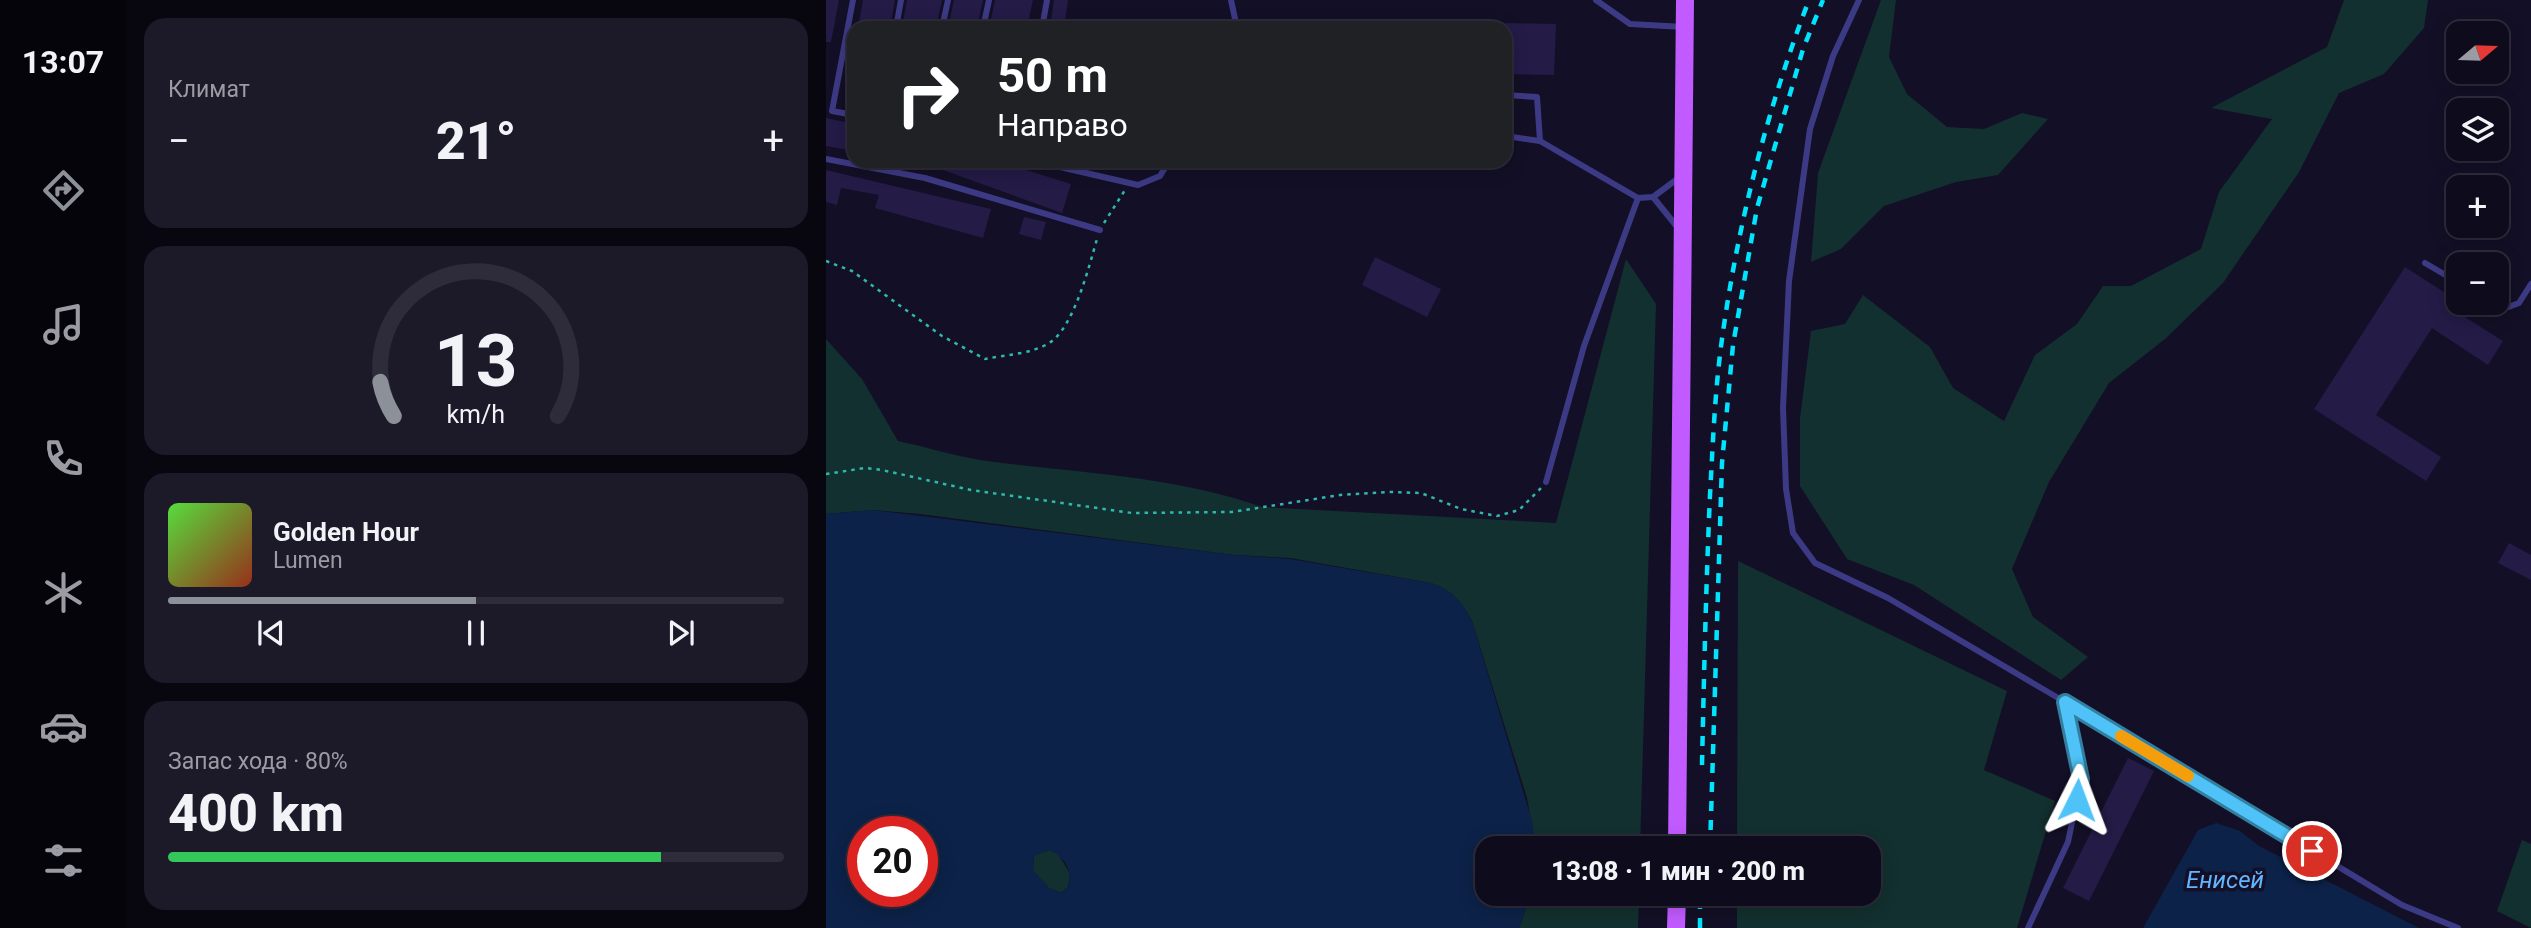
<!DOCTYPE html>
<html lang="ru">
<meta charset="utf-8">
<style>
:root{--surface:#0e0b1c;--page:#1c1929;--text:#f1f3f6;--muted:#9b9ba3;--line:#2e2b3b;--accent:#8c9099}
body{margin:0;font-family:Roboto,sans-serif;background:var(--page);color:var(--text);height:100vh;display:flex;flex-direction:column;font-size:26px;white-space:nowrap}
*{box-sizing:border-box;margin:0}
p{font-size:23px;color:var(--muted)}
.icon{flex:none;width:38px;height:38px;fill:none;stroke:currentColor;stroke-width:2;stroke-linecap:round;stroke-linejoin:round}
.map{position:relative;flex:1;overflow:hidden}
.side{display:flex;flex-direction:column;gap:18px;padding:18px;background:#08060f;width:700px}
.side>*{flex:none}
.banner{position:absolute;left:21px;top:21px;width:665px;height:147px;border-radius:21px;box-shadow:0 4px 18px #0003,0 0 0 2px var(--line);background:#202124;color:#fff;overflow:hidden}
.needle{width:46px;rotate:71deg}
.controls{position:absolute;left:1620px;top:21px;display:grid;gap:14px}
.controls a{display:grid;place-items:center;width:63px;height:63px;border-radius:14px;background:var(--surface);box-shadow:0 4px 18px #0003,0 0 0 2px var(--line);font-size:35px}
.speed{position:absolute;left:21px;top:816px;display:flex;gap:14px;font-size:35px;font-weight:700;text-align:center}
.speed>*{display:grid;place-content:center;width:91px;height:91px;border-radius:50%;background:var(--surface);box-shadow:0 4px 18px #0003,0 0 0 2px var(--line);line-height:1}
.speed .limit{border:10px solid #d22;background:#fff;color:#111}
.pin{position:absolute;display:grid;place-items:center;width:60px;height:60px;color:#fff;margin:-30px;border:4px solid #fff;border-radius:50%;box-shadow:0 2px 7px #0007}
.me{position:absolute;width:77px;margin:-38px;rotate:3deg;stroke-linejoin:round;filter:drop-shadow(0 0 5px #0008)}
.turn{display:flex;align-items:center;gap:24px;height:147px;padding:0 35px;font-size:32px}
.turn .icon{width:91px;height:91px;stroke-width:2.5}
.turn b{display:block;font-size:49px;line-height:60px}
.big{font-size:52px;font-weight:800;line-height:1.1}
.side .widget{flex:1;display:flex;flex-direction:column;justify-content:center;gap:10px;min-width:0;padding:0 24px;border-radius:21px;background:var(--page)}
.side .dial{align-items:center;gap:0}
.dial svg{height:182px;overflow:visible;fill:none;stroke:var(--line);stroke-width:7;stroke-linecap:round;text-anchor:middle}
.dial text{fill:var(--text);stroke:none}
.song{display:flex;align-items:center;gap:21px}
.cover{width:84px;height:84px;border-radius:10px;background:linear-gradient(135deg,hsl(110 70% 55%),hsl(10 70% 35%))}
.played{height:7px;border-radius:4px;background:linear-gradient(90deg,var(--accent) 50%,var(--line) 50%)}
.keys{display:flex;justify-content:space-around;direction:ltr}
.heat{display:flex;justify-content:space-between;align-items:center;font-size:38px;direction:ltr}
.charge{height:10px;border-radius:5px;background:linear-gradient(90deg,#34c759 80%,var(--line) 0)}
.trip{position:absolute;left:649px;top:836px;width:406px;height:70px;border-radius:21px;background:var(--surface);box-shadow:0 4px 18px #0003,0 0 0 2px var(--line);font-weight:800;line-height:70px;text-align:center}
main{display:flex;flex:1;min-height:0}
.menu{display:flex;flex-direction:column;width:126px;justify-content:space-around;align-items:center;background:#06040b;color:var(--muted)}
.menu .icon{width:49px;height:49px}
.menu .active{color:var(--accent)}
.menu b{font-size:32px;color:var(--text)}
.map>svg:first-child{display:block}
.green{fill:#12302f}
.water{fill:#0c2248;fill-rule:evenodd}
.building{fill:#241b47}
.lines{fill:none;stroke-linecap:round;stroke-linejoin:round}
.path{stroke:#2fb8b0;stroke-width:2.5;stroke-dasharray:3.5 5;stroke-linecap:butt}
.lane{stroke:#3d3a85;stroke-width:6}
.primary{stroke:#c25bff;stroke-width:18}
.rail{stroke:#00e5ff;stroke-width:4.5;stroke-dasharray:10 9;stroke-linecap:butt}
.route-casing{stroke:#337fa1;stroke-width:18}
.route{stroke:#4fc3f7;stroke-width:12}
.slow{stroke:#f59e0b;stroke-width:12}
.labels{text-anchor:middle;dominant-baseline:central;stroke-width:7;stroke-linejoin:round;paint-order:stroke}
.water-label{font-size:24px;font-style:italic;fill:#62b6ff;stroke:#130f26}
</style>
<main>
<nav class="menu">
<b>13:07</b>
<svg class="icon active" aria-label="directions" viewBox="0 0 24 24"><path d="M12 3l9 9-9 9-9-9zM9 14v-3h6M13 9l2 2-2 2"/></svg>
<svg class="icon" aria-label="music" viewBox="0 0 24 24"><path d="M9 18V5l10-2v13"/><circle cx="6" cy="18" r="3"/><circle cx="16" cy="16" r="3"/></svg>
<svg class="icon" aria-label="phone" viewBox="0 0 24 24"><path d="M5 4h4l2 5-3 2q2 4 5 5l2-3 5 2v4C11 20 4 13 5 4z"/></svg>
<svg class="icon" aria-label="climate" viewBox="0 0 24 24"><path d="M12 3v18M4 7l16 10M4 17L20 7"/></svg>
<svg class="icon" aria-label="car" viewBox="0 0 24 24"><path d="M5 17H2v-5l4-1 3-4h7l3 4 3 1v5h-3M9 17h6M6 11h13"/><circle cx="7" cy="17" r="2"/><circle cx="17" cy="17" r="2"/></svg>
<svg class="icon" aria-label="filters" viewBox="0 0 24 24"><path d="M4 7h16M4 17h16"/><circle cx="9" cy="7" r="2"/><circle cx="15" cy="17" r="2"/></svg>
</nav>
<section class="side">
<div class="widget"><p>Климат</p>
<div class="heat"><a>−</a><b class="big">21°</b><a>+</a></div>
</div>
<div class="widget dial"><svg viewBox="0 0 100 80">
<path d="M14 69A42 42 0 1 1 86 69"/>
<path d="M14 69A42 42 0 0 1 8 54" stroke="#8c9099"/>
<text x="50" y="56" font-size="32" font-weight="700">13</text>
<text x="50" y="72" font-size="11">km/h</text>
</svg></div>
<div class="widget">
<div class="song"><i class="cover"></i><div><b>Golden Hour</b><p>Lumen</p></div></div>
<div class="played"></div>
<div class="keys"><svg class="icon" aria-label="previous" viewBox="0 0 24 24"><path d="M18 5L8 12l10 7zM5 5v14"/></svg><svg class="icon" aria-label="pause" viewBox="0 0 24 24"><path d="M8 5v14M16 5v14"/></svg><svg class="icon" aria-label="next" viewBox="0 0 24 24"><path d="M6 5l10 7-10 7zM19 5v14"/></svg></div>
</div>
<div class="widget"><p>Запас хода · 80%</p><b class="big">400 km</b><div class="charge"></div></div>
</section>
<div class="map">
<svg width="1705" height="928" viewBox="0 0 1705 928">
<rect width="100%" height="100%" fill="#130f26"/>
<g class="green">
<path d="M1055 0H1070L1063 57 1081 94 1121 127 1158 129 1196 113 1222 119 1172 175 1130 182 1058 206 1015 249 985 262 992 173Z"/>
<path d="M1518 0H1602L1598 28 1558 74 1513 93 1473 172 1397 283 1339 339 1283 383 1223 482 1186 569 1207 617 1262 657 1235 680 1088 585 1021 559 974 486V418L985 331 1019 324 1037 295 1104 347 1127 388 1178 421 1209 355 1251 324 1277 286H1305L1375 249 1393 192 1446 119 1385 108 1501 47Z"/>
<path d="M800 259 830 304 814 849H710L701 798 646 621C635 601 627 591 605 583L464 558 408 555 94 514 47 510 0 514V339L36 379 72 441C101 447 131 457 161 461 253 473 348 476 436 507L730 523Z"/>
<path d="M912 561 1181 691 1158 770 1229 801 1191 928H911V894H1043V849H911Z"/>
<path d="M1696 840 1705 844V928L1671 911Z"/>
<path d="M224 850 233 855 244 874 242 887 235 893 223 888 207 871 208 855Z"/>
<path d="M705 894H813L812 928H693Z"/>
</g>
<g class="water">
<path d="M47 510 408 555 464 559 605 583C627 591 635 600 646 621L706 821 710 849H662V894H705L693 928H0V514ZM37 831H96V891H37ZM224 850C239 858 247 870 242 887L235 893 223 888 207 871 208 856Z"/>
<path d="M1390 823 1414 831 1433 846 1593 928H1317L1372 830Z"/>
</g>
<g class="building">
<path d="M0 0H13L5 42H0Z"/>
<path d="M37 0H69L64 28H32Z"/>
<path d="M81 0H116L110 28H76Z"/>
<path d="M128 0H157L151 28H122Z"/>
<path d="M169 0H207L201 28H163Z"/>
<path d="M228 0H242L238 28H224Z"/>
<path d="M679 23 730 24 728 75 679 74Z"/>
<path d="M0 118 28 124V151L0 146Z"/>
<path d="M92 161H172L245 184 236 213Z"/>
<path d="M0 170 165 209 157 238 49 208 53 195 15 188 11 205 0 202Z"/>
<path d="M198 217 220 222 215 240 193 234Z"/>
<path d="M549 257 615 289 601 317 536 285Z"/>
<path d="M1579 267 1632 301 1626 309 1677 341 1662 365 1606 328 1550 415 1615 457 1600 481 1488 409Z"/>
<path d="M1683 543 1705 555V580L1672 563Z"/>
<path d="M1302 758 1328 771 1263 901 1237 888Z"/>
</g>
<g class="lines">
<g class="path">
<path d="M278 223 299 190"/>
<path d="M0 261 26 271 116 336 159 359C178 355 206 354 223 343 248 328 263 266 271 239"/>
<path d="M0 474 39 468 56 470 145 490 306 513 406 512 514 495 564 492 595 493 635 509 671 516 693 510 715 488"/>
</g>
<g class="lane">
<path d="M27 0 6 111 28 115"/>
<path d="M405 0 411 28"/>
<path d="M770 0 804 24 858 27"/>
<path d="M1033 0 1007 56 984 129 963 281 957 408 960 489 967 533 989 563 1062 598 1239 702 1255 779 1242 842 1202 928"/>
<path d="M70 28 75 0"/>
<path d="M116 28 122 0"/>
<path d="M157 28 163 0"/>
<path d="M216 28 221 0"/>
<path d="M679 95 711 97 714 141"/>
<path d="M679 136 714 141 812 198 827 197 854 177"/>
<path d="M0 159 99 178 274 230"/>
<path d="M208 161 312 185 334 176 343 161"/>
<path d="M827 197 852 228"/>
<path d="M1599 263 1633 283"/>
<path d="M1666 303 1677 309 1693 303 1705 284"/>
<path d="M720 482 758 346 812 198"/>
<path d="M1239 702 1576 905 1632 928"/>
</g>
<g class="primary">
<path d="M851 849 859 0"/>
<path d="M850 928 851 894"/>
</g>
<g class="rail">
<path d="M876 765C878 675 880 585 884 495 887 441 889 386 897 332 913 219 942 107 983 0"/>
<path d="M884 849 896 463 907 345 931 208 977 49 997 0"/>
<path d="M874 928V894"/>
</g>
</g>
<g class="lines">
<defs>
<path id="route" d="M1251 800 1255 779 1239 702 1486 851"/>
</defs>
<use href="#route" class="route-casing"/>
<use href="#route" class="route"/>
<path class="slow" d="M1295 736 1362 776"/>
</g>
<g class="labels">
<g class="water-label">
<text x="1399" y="880">Енисей</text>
</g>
</g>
</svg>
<div class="controls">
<a><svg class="needle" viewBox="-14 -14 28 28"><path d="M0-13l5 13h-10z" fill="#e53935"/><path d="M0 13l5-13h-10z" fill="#9b9ba3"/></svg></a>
<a><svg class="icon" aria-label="layers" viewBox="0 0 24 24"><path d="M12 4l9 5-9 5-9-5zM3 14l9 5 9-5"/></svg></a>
<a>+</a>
<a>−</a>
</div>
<div class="speed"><div class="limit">20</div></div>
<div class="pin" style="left:1486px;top:851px;background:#d93025"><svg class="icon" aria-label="arrive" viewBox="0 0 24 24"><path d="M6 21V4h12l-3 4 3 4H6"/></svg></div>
<svg class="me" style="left:1251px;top:800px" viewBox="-20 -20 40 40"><path d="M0-17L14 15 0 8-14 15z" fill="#4fc3f7" stroke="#fff" stroke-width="4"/></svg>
<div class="trip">13:08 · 1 мин · 200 m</div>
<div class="banner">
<div class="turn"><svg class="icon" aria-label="right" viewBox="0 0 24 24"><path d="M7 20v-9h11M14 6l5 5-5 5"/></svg><div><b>50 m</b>Направо</div></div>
</div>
</div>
</main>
